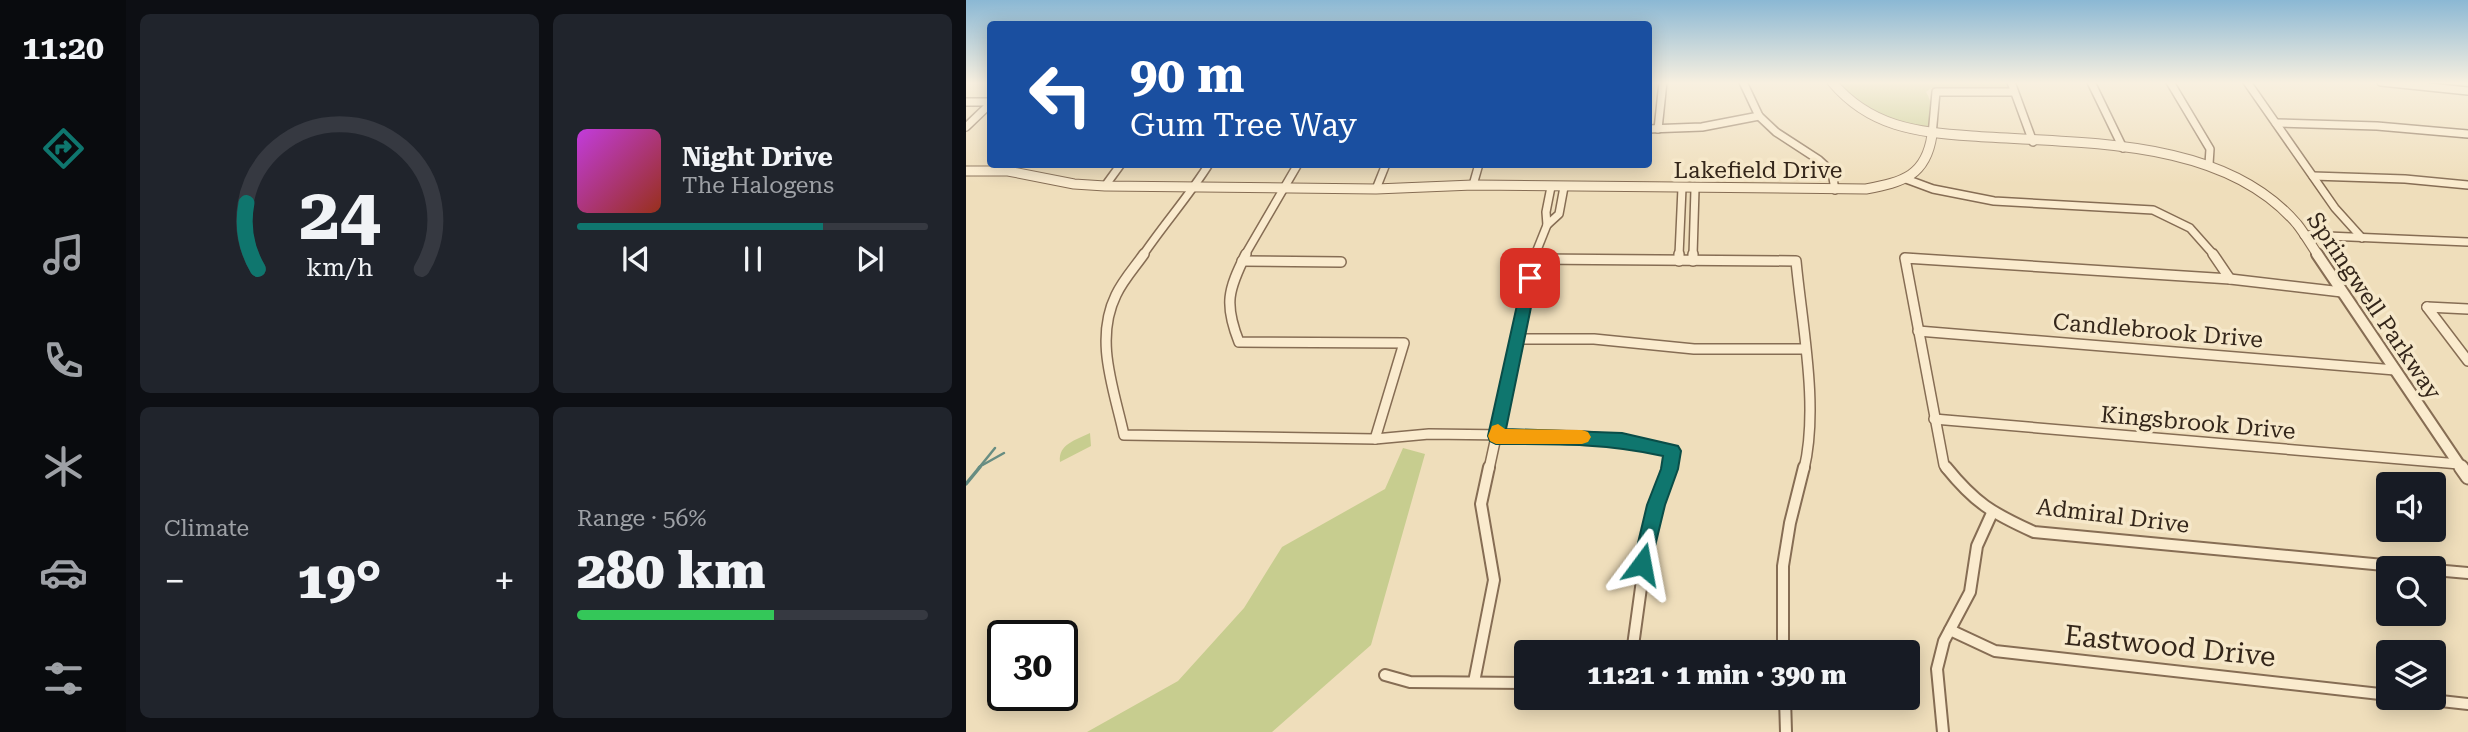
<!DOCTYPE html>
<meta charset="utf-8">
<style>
:root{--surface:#171b24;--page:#20242c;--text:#f1f3f6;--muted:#9ea1a6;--line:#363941;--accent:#0f766e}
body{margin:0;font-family:"Roboto Serif",serif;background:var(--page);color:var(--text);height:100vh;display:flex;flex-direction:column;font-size:26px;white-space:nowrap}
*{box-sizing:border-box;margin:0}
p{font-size:23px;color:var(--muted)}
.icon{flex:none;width:38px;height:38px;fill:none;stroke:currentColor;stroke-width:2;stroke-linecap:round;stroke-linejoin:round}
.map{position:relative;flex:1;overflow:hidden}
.sheet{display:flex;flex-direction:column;gap:14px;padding:14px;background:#0d0f14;width:840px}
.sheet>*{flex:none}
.banner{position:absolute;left:21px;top:21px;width:665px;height:147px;border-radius:7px;box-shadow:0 4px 18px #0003;background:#1a4fa0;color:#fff;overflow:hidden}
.buttons{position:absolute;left:1410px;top:472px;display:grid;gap:14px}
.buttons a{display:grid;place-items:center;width:70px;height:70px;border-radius:7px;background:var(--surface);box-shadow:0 4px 18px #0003;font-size:35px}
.speed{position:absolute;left:21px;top:620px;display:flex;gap:14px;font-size:35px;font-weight:700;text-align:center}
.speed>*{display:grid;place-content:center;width:91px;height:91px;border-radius:50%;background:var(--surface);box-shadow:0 4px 18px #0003;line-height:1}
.speed .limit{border:4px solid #111;border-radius:10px;background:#fff;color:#111}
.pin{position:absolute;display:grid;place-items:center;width:60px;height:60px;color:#fff;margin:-30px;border-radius:14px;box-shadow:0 4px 10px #0006}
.me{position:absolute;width:77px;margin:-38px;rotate:13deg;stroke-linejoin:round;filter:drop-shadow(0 0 5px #0008)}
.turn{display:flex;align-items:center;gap:24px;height:147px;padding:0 28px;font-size:32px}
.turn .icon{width:91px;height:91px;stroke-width:2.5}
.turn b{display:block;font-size:49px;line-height:60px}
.big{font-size:52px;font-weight:800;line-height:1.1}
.sheet .card{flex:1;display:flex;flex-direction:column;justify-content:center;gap:10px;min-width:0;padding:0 24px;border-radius:10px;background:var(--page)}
.sheet .dial{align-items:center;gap:0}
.dial svg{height:182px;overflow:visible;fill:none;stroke:var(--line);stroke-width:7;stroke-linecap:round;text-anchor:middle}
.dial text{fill:var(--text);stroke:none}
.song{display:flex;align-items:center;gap:21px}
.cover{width:84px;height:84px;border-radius:10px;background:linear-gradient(135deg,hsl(290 70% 55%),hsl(10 70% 35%))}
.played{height:7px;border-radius:4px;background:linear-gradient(90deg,var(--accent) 70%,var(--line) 70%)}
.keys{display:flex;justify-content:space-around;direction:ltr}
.heat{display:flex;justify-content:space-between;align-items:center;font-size:38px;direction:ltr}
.charge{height:10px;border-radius:5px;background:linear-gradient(90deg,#34c759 56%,var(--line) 0)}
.sheet .tiles{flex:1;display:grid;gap:14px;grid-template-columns:repeat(2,1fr)}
.trip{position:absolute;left:548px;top:640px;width:406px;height:70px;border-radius:7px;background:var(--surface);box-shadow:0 4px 18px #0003;font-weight:800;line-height:70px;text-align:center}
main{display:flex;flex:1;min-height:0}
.menu{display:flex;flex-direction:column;width:126px;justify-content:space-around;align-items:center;background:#090b0e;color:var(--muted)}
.menu .icon{width:49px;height:49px}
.menu .selected{color:var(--accent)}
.menu b{font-size:32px;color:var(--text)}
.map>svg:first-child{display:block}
.green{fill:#c7cd8f}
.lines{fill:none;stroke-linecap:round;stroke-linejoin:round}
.stream-far1{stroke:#678d82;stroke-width:2.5}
.stream{stroke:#678d82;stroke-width:3.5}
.minor-far2-casing{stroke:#866d54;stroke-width:10}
.minor-far1-casing{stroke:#866d54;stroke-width:12}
.minor-casing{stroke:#866d54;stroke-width:14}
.tertiary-far2-casing{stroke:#866d54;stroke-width:11}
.tertiary-far1-casing{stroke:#866d54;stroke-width:14}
.tertiary-casing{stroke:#866d54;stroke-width:17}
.minor-far2{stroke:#faebce;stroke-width:7}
.minor-far1{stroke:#faebce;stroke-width:9}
.minor{stroke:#faebce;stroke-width:10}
.tertiary-far2{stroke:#faebce;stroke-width:9}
.tertiary-far1{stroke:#faebce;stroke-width:10}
.tertiary{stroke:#faebce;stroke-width:13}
.route{fill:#0f766e;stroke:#0a4d48;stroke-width:2}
.slow{fill:#f59e0b}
.labels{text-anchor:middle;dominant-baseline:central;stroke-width:7;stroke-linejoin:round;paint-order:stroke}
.street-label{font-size:23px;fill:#34261a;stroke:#f6e8ca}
.near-street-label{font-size:28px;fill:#34261a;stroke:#f6e8ca}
</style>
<main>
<nav class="menu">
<b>11:20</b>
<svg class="icon selected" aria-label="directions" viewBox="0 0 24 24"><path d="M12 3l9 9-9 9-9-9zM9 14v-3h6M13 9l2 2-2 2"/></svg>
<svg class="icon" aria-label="music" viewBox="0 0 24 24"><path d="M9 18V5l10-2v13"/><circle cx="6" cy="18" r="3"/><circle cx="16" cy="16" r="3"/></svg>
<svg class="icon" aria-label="phone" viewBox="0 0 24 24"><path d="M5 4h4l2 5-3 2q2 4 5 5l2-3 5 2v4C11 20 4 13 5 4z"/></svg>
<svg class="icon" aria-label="climate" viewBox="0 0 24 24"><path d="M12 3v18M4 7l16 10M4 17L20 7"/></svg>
<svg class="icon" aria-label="car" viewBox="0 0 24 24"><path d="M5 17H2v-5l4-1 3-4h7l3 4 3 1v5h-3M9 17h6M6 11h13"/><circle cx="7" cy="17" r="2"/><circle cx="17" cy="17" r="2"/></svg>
<svg class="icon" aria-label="filters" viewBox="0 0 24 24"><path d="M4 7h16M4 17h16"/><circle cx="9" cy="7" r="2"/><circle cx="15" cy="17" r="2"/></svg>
</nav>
<section class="sheet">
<div class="tiles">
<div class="card dial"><svg viewBox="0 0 100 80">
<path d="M14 69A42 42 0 1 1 86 69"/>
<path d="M14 69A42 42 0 0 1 9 40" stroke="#0f766e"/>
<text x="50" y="56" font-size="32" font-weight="700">24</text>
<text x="50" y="72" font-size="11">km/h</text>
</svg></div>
<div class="card">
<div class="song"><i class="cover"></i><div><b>Night Drive</b><p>The Halogens</p></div></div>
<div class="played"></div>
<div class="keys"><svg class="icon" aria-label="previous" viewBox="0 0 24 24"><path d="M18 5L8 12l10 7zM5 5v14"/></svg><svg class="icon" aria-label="pause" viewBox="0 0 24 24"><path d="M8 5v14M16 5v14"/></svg><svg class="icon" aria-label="next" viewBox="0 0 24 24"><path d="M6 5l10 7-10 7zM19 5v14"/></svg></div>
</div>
<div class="card"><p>Climate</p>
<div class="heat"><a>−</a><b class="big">19°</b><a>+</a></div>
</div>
<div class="card"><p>Range · 56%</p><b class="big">280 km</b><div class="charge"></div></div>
</div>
</section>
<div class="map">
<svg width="1502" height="732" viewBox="0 0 1502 732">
<rect width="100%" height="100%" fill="#efdebb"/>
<g class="green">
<path d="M873 82H1040L1042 89 965 88 960 92C967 103 967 115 962 127 927 122 896 110 873 82Z"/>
<path d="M124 433 125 446 94 462C92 444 110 440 124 433Z"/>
<path d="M437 448 459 454 405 645 306 732H121L212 681 278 608 316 547 419 489Z"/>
</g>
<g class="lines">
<g class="stream-far1">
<path d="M13 467 38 453"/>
<path d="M12 469 29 448"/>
</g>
<path class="stream" d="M0 484 14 467"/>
<defs>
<g id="minor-far2">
<path d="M777 82 793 116 810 132 853 160 866 172 869 190"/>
<path d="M1045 82 1067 142"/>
<path d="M1125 82 1157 148"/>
<path d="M1204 82 1244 149 1243 164"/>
<path d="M1281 82 1369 208 1396 238"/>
<path d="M1415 82 1502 91"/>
<path d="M0 102H24"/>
<path d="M1310 123 1411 126 1502 134"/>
<path d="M0 127 24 104"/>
<path d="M682 129 736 127 793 116"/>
<path d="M692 129 697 82"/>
<path d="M966 135 970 92H1048"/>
<path d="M1347 176 1439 179 1502 185"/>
<path d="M940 179 967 189 1028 201 1187 210 1224 228 1248 255"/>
<path d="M507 185 513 164"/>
<path d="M139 186 155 164"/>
<path d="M585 187 580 212 581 225 593 214 598 187"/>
<path d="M410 189 420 164"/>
<path d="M1338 235 1502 242"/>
<path d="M177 255C198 224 223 196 243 164"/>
<path d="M279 255 332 164"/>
<path d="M569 255 581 225"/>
<path d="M713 255 716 188"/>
<path d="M727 255 729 189"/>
</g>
<g id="minor-far1">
<path d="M178 254C169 267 157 280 150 295 128 340 148 389 158 435L409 439 463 434 614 436 656 440 706 451 702 469"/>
<path d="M280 254C262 290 258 304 273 342L438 343 409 439"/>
<path d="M1247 254 1264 279"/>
<path d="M568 259 830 261C836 325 853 407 838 469"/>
<path d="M276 261 375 262"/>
<path d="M713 261V254"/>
<path d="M727 261V254"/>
<path d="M1461 307 1502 361"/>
<path d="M1461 307 1502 309"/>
<path d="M952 331 1429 370"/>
<path d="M551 339H628L728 349H838"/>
<path d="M968 419 1493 464"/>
<path d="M523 469 570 254"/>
<path d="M981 469 978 465 939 258 1264 279 1376 292"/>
</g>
<g id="minor">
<path d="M980 467C1009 503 1026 513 1068 532L1460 569"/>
<path d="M1468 570 1502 573"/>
<path d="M984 630 1029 651 1423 695"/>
<path d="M666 653 681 544 702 467"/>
<path d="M817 653V566L824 523 838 467"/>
<path d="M419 675 444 682 560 683"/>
<path d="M508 682 528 580 515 504 523 467"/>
<path d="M819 698 820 732"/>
<path d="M1448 698 1502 704"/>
<path d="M977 732 971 669 978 641 1004 592 1011 546 1026 513"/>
</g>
<g id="tertiary-far2">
<path d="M866 82C904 127 950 132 1006 136 1112 144 1256 136 1331 224 1339 234 1345 245 1352 255"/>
<path d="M0 171H42L108 184 139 186 410 189 507 185 900 189C937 182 960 176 966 135"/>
</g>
<path id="tertiary-far1" d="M1351 254 1496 469"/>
<path id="tertiary" d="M1495 467 1502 477"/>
</defs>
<use href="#minor-far2" class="minor-far2-casing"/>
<use href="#minor-far1" class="minor-far1-casing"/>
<use href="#minor" class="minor-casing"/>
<use href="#tertiary-far2" class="tertiary-far2-casing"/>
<use href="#tertiary-far1" class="tertiary-far1-casing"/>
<use href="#tertiary" class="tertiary-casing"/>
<use href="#minor-far2" class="minor-far2"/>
<use href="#minor-far1" class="minor-far1"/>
<use href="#minor" class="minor"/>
<use href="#tertiary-far2" class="tertiary-far2"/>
<use href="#tertiary-far1" class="tertiary-far1"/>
<use href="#tertiary" class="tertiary"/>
</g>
<linearGradient id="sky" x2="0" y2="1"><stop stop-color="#8bb8d4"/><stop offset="0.45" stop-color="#f8f0e0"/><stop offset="1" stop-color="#f8f0e0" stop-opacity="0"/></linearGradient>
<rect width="1502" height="184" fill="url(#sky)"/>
<path class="route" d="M564 273 571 278 540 429 656 433 712 446 715 451 712 469 699 505 683 571 676 573 669 571 667 564 681 505 695 469 697 456C641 443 587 444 530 444L524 441 522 436 557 278Z"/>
<path class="slow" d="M532 424 539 429 616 430 622 432 625 437 622 442 616 444H530L524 441 522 436 526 426Z"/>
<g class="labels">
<g class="street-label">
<text x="792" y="170">Lakefield Drive</text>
<text transform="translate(1408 306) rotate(56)">Springwell Parkway</text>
<text transform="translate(1192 331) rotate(5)">Candlebrook Drive</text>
<text transform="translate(1232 423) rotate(5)">Kingsbrook Drive</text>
<text transform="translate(1147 516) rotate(7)">Admiral Drive</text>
</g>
<g class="near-street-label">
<text transform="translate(1204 646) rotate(6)">Eastwood Drive</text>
</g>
</g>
</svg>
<div class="buttons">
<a><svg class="icon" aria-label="sound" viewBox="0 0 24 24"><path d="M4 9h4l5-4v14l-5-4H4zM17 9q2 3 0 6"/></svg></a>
<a><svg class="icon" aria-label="search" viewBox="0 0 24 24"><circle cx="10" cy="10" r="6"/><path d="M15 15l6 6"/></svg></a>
<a><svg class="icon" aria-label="layers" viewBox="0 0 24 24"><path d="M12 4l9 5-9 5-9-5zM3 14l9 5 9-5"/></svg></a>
</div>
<div class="speed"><div class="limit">30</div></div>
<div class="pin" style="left:564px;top:278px;background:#d93025"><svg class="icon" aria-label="arrive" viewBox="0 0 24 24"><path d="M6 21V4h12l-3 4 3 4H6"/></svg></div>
<svg class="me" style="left:676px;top:564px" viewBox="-20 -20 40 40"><path d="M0-17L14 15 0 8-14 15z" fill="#0f766e" stroke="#fff" stroke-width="4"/></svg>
<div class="trip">11:21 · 1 min · 390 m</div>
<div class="banner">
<div class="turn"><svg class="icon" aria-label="left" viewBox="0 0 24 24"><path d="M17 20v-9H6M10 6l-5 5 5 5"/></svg><div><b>90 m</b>Gum Tree Way</div></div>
</div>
</div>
</main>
